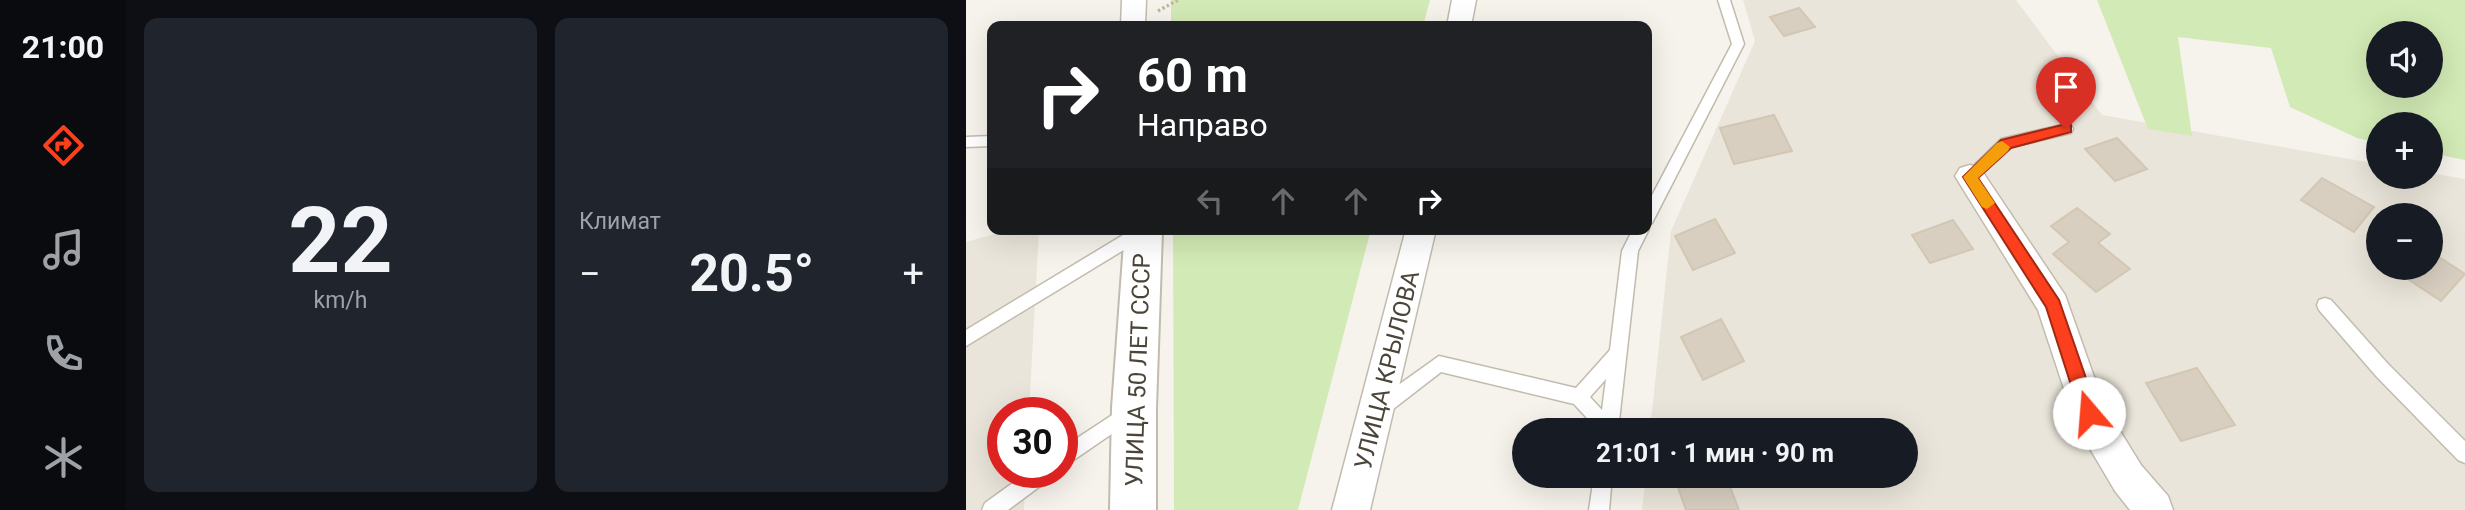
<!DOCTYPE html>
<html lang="ru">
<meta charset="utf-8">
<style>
:root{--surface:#171b24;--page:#20242c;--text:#f1f3f6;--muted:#9ea1a6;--accent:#fc3f1d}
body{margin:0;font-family:Roboto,sans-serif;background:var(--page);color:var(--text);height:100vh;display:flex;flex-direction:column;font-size:26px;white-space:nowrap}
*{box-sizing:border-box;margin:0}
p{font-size:23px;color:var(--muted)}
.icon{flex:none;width:38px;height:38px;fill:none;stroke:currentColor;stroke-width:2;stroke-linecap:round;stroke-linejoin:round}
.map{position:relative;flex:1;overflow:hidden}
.sheet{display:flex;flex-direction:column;gap:18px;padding:18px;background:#0d0f14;width:840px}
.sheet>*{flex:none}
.hud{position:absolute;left:21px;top:21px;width:665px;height:214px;border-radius:14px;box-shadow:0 7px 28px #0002;background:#202124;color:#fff;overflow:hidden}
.fabs{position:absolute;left:1400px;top:21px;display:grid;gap:14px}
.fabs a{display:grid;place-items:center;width:77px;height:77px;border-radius:50%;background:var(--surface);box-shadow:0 7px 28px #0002;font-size:35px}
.speed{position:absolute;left:21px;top:397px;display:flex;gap:14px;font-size:35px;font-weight:700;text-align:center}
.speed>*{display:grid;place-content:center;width:91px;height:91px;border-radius:50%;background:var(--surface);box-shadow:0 7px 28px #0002;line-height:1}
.speed .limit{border:10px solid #d22;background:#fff;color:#111}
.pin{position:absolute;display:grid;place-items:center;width:60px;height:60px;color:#fff;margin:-72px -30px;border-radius:50% 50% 50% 0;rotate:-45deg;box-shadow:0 0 7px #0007}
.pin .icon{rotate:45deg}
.me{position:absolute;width:77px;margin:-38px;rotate:342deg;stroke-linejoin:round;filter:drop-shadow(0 0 5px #0008)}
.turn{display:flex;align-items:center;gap:24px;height:147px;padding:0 35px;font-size:32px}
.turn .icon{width:91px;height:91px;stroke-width:2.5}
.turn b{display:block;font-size:49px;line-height:60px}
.lanes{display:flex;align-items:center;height:66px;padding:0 35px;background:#0003;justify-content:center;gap:35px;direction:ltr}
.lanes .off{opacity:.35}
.big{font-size:52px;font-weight:700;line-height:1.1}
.sheet .widget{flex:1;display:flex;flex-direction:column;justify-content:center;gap:10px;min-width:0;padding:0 24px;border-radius:14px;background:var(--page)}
.sheet .dial{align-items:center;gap:0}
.dial b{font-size:91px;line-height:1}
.heat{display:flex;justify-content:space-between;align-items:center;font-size:38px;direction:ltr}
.sheet .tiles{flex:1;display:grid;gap:18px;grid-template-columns:repeat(2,1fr)}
.trip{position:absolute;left:546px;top:418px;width:406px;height:70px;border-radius:35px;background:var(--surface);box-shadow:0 7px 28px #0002;font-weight:700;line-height:70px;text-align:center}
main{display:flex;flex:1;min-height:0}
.tab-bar{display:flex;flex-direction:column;width:126px;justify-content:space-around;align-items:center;background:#090b0e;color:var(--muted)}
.tab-bar .icon{width:49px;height:49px}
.tab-bar .selected{color:var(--accent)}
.tab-bar b{font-size:32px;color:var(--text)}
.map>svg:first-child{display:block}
.residential{fill:#eae5da;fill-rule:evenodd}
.green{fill:#d2eab5;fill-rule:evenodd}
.building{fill:#d8cfc1;stroke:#d3c7b4;stroke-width:2}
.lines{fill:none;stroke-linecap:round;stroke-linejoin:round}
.service-casing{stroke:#c2bbae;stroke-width:3}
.minor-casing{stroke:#c2bbae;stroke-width:3}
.tertiary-casing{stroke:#c2bbae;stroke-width:4}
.path{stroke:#c4b79f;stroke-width:3.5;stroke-dasharray:2.5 2.5;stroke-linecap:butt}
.service{fill:#fff;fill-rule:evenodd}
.minor{fill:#fff;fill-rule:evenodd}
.tertiary{fill:#fff;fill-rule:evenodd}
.route{fill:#fc3f1d;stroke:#a42913;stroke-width:2}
.slow{fill:#f59e0b}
.labels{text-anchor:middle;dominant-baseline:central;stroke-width:5;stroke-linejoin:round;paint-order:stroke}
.street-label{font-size:24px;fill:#4b4439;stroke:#fff}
</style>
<main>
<nav class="tab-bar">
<b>21:00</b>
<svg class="icon selected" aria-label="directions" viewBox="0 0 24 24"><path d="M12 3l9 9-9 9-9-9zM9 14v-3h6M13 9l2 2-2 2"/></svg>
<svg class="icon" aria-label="music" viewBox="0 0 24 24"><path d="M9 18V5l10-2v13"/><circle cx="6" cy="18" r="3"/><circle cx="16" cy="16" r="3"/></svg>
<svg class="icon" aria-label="phone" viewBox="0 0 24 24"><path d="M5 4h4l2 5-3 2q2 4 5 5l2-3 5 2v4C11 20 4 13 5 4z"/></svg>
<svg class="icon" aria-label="climate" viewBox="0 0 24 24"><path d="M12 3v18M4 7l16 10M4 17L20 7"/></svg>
</nav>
<section class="sheet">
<div class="tiles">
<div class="widget dial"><b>22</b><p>km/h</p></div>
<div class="widget"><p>Климат</p>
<div class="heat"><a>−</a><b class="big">20.5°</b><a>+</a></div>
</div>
</div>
</section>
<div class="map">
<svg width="1499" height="510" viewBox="0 0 1499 510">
<rect width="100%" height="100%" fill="#f6f3ec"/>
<g class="residential">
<path d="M777 0H1050L1136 115 1412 164V177H1465V173L1499 179V510H676L680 476H940V430H684L705 231 789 41ZM1412 215H1465V268H1412Z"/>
<path d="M47 229H73L63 413H37V472L60 473 58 510H0V242Z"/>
</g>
<g class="green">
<path d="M205 0H464L457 26H205Z"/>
<path d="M1131 0H1499V160L1465 153V124H1412V143L1391 138 1324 107 1305 48 1212 37 1226 136 1182 129ZM1412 33H1465V86H1412Z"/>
<path d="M207 229H405L332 510H208Z"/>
</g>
<g class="building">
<path d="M833 8 849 27 818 36 804 17Z"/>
<path d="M808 115 826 151 768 164 754 128Z"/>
<path d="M1151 138 1181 169 1149 181 1119 149Z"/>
<path d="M1356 178 1408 207 1388 232 1335 200Z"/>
<path d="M1111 208 1144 234 1132 243 1164 269 1130 292 1087 254 1103 242 1085 226Z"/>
<path d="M749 219 769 253 727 270 709 236Z"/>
<path d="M987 220 1007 249 964 263 946 235Z"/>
<path d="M1465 252 1499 274 1475 301 1425 268H1465Z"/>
<path d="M755 319 778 361 737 380 715 337Z"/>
<path d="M1231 368 1269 425 1215 441 1180 383Z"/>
<path d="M708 476H760L773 510H720Z"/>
</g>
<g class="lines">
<defs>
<g id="service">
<path d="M752 0H764L778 44 686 223 681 225V205L766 44Z"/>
<path d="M1100 124 1105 125 1107 129 1105 133 1045 147 1009 180H999L997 176 1035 139Z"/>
<path d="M26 136V146L0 147V137Z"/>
<path d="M681 225 683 229 672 251 652 430H632L608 404 475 372 422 413 416 415 410 413 407 407 410 401 473 356 610 388 644 350 656 251 667 229H681ZM640 379 636 410 624 397Z"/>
<path d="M167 229H180L182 233 179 237 0 346V330Z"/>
<path d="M1359 298 1365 300 1422 364 1499 441V463L1492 460 1410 376 1353 310 1351 305 1353 300Z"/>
<path d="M163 404 169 406 172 412 169 418 96 468V448Z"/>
<path d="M62 472H87L85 478 42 510H16L19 503Z"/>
<path d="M628 476H646L643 510H623Z"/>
</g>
<g id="minor">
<path d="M156 0H180L179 26H155Z"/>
<path d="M486 0H510L505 26H481Z"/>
<path d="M1004 165 1014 168 1099 295 1138 405 1175 465 1202 496 1207 510H1164L1149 491 1110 425 1072 310 989 176 994 168Z"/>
<path d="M440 229H470L404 510H366Z"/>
</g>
<path id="tertiary" d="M159 229 196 231 190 408V510H144L146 408Z"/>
</defs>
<use href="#service" class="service-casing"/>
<use href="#minor" class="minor-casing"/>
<use href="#tertiary" class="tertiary-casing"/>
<path class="path" d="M192 11 212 0"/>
<use href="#service" class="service"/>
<use href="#minor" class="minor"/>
<use href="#tertiary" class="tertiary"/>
</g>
<path class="route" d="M1100 124 1105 125V132L1045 148 1012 178 1093 300 1132 413 1129 419 1123 421 1117 419 1114 413 1080 307 997 177 1035 140Z"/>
<path class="slow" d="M1036 141 1044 147 1042 151 1012 178 1029 203 1021 209 1016 207 997 177 1031 143Z"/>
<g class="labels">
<g class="street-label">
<text transform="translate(172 370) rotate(-88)">УЛИЦА 50 ЛЕТ СССР</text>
<text transform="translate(421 370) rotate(-76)">УЛИЦА КРЫЛОВА</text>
</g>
</g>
</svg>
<div class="fabs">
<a><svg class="icon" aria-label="sound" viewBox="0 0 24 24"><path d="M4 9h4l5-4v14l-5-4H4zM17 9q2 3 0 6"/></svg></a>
<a>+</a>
<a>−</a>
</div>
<div class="speed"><div class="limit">30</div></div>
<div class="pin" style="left:1100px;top:129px;background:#d93025"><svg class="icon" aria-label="arrive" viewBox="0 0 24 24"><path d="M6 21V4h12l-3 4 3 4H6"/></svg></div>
<svg class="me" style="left:1123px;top:413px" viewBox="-20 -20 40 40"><circle r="19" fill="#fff"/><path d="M0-13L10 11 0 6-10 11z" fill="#fc3f1d"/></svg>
<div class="trip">21:01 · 1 мин · 90 m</div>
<div class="hud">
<div class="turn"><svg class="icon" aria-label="right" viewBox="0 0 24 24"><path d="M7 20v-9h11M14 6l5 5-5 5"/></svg><div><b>60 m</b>Направо</div></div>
<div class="lanes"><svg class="icon off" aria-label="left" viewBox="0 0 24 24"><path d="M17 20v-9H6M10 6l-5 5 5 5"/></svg><svg class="icon off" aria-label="ahead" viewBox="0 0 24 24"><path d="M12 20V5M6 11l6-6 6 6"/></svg><svg class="icon off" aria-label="ahead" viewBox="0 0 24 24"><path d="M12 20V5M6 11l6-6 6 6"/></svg><svg class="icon" aria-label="right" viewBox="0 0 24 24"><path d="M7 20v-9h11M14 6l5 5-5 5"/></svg></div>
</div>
</div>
</main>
